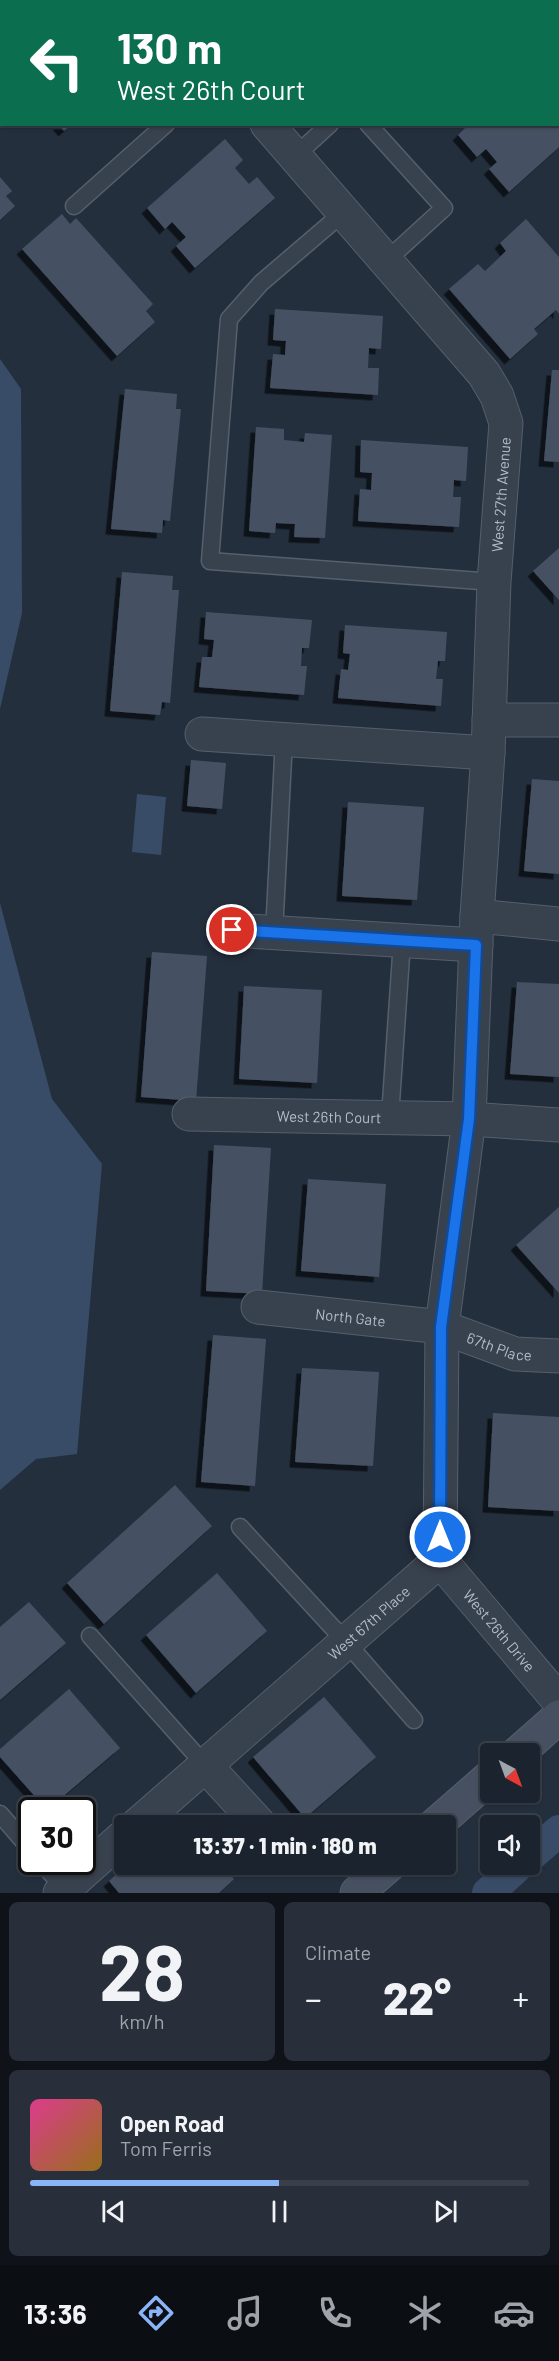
<!DOCTYPE html>
<meta charset="utf-8">
<style>
:root{--surface:#1b232e;--page:#282f3a;--text:#f1f3f6;--muted:#a0a4aa;--line:#39404a;--accent:#8ab4f8}
body{margin:0;font-family:Barlow,sans-serif;background:var(--page);color:var(--text);height:100vh;display:flex;flex-direction:column;font-size:22px;white-space:nowrap}
*{box-sizing:border-box;margin:0}
p{font-size:20px;color:var(--muted)}
.icon{flex:none;width:33px;height:33px;fill:none;stroke:currentColor;stroke-width:2;stroke-linecap:round;stroke-linejoin:round}
.map{position:relative;height:1893px;overflow:hidden}
.panel{display:flex;flex-direction:column;gap:9px;padding:9px;background:#0f1319;flex:1}
.panel>*{flex:none}
.guide{position:absolute;left:0px;top:0px;width:560px;height:126px;box-shadow:0 2px 4px #0004,0 0 0 2px var(--line);background:#0b6e4f;color:#fff;overflow:hidden}
.needle{width:39px;rotate:139deg}
.buttons{position:absolute;left:480px;top:1743px;display:grid;gap:12px}
.buttons a{display:grid;place-items:center;width:60px;height:60px;border-radius:6px;background:var(--surface);box-shadow:0 2px 4px #0004,0 0 0 2px var(--line);font-size:30px}
.speed{position:absolute;left:18px;top:1797px;display:flex;gap:12px;font-size:30px;font-weight:700;text-align:center}
.speed>*{display:grid;place-content:center;width:78px;height:78px;border-radius:50%;background:var(--surface);box-shadow:0 2px 4px #0004,0 0 0 2px var(--line);line-height:1}
.speed .limit{border:3px solid #111;border-radius:9px;background:#fff;color:#111}
.pin{position:absolute;display:grid;place-items:center;width:51px;height:51px;color:#fff;margin:-26px;border:3px solid #fff;border-radius:50%;box-shadow:0 2px 6px #0007}
.me{position:absolute;width:66px;margin:-33px;rotate:0deg;stroke-linejoin:round;filter:drop-shadow(0 0 4px #0008)}
.turn{display:flex;align-items:center;gap:21px;height:126px;padding:0 18px;font-size:27px}
.turn .icon{width:78px;height:78px;stroke-width:2.5}
.turn b{display:block;font-size:42px;line-height:51px}
.big{font-size:45px;font-weight:800;line-height:1.1}
.panel .tile{flex:1;display:flex;flex-direction:column;justify-content:center;gap:9px;min-width:0;padding:0 21px;border-radius:9px;background:var(--page)}
.panel .dial{align-items:center;gap:0}
.dial b{font-size:78px;line-height:1}
.song{display:flex;align-items:center;gap:18px}
.cover{width:72px;height:72px;border-radius:9px;background:linear-gradient(135deg,hsl(330 70% 55%),hsl(40 70% 35%))}
.played{height:6px;border-radius:3px;background:linear-gradient(90deg,var(--accent) 50%,var(--line) 50%)}
.keys{display:flex;justify-content:space-around;direction:ltr}
.heat{display:flex;justify-content:space-between;align-items:center;font-size:33px;direction:ltr}
.panel .tiles{flex:1;display:grid;gap:9px;grid-template-columns:1fr 1fr}
.tile:last-child{grid-column:span 2}
.trip{position:absolute;left:114px;top:1815px;width:342px;height:60px;border-radius:6px;background:var(--surface);box-shadow:0 2px 4px #0004,0 0 0 2px var(--line);font-weight:800;line-height:60px;text-align:center}
.tab-bar{display:flex;height:96px;justify-content:space-around;align-items:center;background:#0b0e12;color:var(--muted)}
.tab-bar .icon{width:42px;height:42px}
.tab-bar .current{color:var(--accent)}
.tab-bar b{font-size:27px;color:var(--text)}
.map>svg:first-child{display:block}
.water{fill:#394c67}
.lines{fill:none;stroke-linecap:round;stroke-linejoin:round}
.canal{stroke:#394c67;stroke-width:32}
.building{fill:#455162;filter:url(#shadow)}
.service-casing{stroke:#565f6c;stroke-width:19}
.minor-casing{stroke:#565f6c;stroke-width:35}
.secondary-casing{stroke:#565f6c;stroke-width:35}
.service{stroke:#38414e;stroke-width:16}
.minor{stroke:#38414e;stroke-width:33}
.secondary{stroke:#465061;stroke-width:33}
.route-casing{stroke:#114b97;stroke-width:15}
.route{stroke:#1a73e8;stroke-width:10}
.labels{text-anchor:middle;dominant-baseline:central;stroke-width:6;stroke-linejoin:round;paint-order:stroke}
.street-label{font-size:15px;fill:#b4bcc9;stroke:#1d2633}
</style>
<div class="map">
<svg width="559" height="1893" viewBox="0 0 559 1893">
<defs>
<filter id="shadow"><feDropShadow dx="-5.5" dy="5.5" stdDeviation="0" flood-color="#0009"/></filter>
</defs>
<rect width="100%" height="100%" fill="#242f3e"/>
<g class="water">
<path d="M0 359 21 389 22 613 0 709Z"/>
<path d="M137 794 166 797 161 855 132 852Z"/>
<path d="M0 903 52 1099 102 1164 77 1454 36 1459 0 1490Z"/>
</g>
<g class="lines">
<g class="canal">
<path d="M530 1856 559 1831"/>
<path d="M488 1893 520 1864"/>
</g>
</g>
<g class="building">
<path d="M58 124H72L64 131Z"/>
<path d="M469 124H559V147L509 192 489 169 497 162 486 149 477 157 458 135Z"/>
<path d="M225 139 243 160 235 168 249 184 257 177 275 198 195 268 176 246 186 237 172 222 165 229 147 208Z"/>
<path d="M0 177 12 191 6 196 15 206 0 220Z"/>
<path d="M62 214 70 224 76 218 153 304 146 311 155 322 117 356 22 249Z"/>
<path d="M526 219 559 257V314L556 310 534 329 538 334 510 359 449 289 478 264 485 271 506 251 500 243Z"/>
<path d="M275 309 383 316 381 349 369 348 368 368H379L378 395 270 388 273 354 285 355 286 341 273 340Z"/>
<path d="M552 370H559V462L544 461Z"/>
<path d="M125 389 177 394 176 409H181L170 521 163 520 162 533 111 529Z"/>
<path d="M256 427 284 429V440L304 442 305 433 332 435 325 538 294 537 295 524 276 523 275 533 249 531Z"/>
<path d="M361 440 468 447 466 481 454 480 453 497H461L459 527 358 521 360 489 371 490 372 473 360 472Z"/>
<path d="M559 548V600L533 571Z"/>
<path d="M122 572 173 576 172 590H179L170 703 162 702 160 715 110 711Z"/>
<path d="M206 612 312 620 309 648H302L301 666H307L304 695 199 687 202 657H212L214 640 204 639Z"/>
<path d="M345 625 447 632 445 661H438L436 679H443L441 706 338 698 341 669 348 670 350 654 343 653Z"/>
<path d="M191 760 226 763 222 809 187 806Z"/>
<path d="M532 779 559 781V874L524 871Z"/>
<path d="M348 802 424 807 417 900 342 896Z"/>
<path d="M152 952 207 956 196 1101 141 1097Z"/>
<path d="M517 982 559 984V1077L510 1074Z"/>
<path d="M244 986 322 990 317 1083 239 1079Z"/>
<path d="M214 1145 271 1148 262 1294 206 1291Z"/>
<path d="M308 1179 386 1184 379 1277 301 1271Z"/>
<path d="M559 1207V1293L516 1245Z"/>
<path d="M213 1335 266 1339 255 1486 201 1482Z"/>
<path d="M302 1368 379 1372 373 1466 295 1462Z"/>
<path d="M493 1413 559 1417V1511L488 1507Z"/>
<path d="M175 1485 212 1526 104 1624 67 1583Z"/>
<path d="M217 1573 267 1631 196 1693 146 1635Z"/>
<path d="M29 1602 66 1643 0 1700V1627Z"/>
<path d="M69 1689 120 1748 47 1810 0 1757V1749Z"/>
<path d="M324 1697 376 1757 305 1818 253 1757Z"/>
<path d="M181 1818 187 1826H173Z"/>
<path d="M128 1864H221L234 1879 219 1893H119L109 1881Z"/>
</g>
<g class="lines">
<defs>
<g id="service">
<path d="M368 124 444 208 386 261"/>
<path d="M295 156 330 124"/>
<path d="M74 206 166 124"/>
<path d="M344 212 261 283 229 319 210 561 494 582"/>
<path d="M274 933 284 739"/>
<path d="M390 1117 402 941"/>
<path d="M240 1527 346 1642 414 1720"/>
<path d="M90 1636 205 1765"/>
<path d="M0 1814 32 1851"/>
<path d="M41 1862 65 1889"/>
</g>
<g id="minor">
<path d="M160 0 161 2"/>
<path d="M489 720H559"/>
<path d="M202 734 488 753"/>
<path d="M477 916 559 924"/>
<path d="M232 930 476 945"/>
<path id="s1" d="M189 1114 469 1119 559 1125"/>
<path id="s2" d="M258 1307 442 1327 515 1354 559 1356"/>
<path id="s3" d="M440 1560 559 1701"/>
<path d="M205 1765 261 1826"/>
<path id="s4" d="M136 1826 440 1560 442 1327 469 1119 477 916 488 753 494 582 506 423 497 396 484 374 267 124"/>
<path d="M60 1893 124 1836"/>
</g>
<g id="secondary">
<path d="M517 1754 559 1717"/>
<path d="M434 1826 490 1777"/>
<path d="M357 1893 390 1864"/>
</g>
</defs>
<use href="#service" class="service-casing"/>
<use href="#minor" class="minor-casing"/>
<use href="#secondary" class="secondary-casing"/>
<use href="#service" class="service"/>
<use href="#minor" class="minor"/>
<use href="#secondary" class="secondary"/>
</g>
<g class="lines">
<defs>
<path id="route" d="M232 930 476 945 469 1119 441 1327 440 1537"/>
</defs>
<use href="#route" class="route-casing"/>
<use href="#route" class="route"/>
</g>
<g class="labels">
<g class="street-label">
<text stroke="none"><textPath href="#s4" startOffset="1472">West 27th Avenue</textPath></text>
<text stroke="none"><textPath href="#s1" startOffset="140">West 26th Court</textPath></text>
<text stroke="none"><textPath href="#s2" startOffset="93">North Gate</textPath></text>
<text stroke="none"><textPath href="#s2" startOffset="246">67th Place</textPath></text>
<text stroke="none"><textPath href="#s4" startOffset="309">West 67th Place</textPath></text>
<text stroke="none"><textPath href="#s3" startOffset="92">West 26th Drive</textPath></text>
</g>
</g>
</svg>
<div class="buttons">
<a><svg class="needle" viewBox="-14 -14 28 28"><path d="M0-13l5 13h-10z" fill="#e53935"/><path d="M0 13l5-13h-10z" fill="#a0a4aa"/></svg></a>
<a><svg class="icon" aria-label="sound" viewBox="0 0 24 24"><path d="M4 9h4l5-4v14l-5-4H4zM17 9q2 3 0 6"/></svg></a>
</div>
<div class="speed"><div class="limit">30</div></div>
<div class="pin" style="left:232px;top:930px;background:#d93025"><svg class="icon" aria-label="arrive" viewBox="0 0 24 24"><path d="M6 21V4h12l-3 4 3 4H6"/></svg></div>
<svg class="me" style="left:440px;top:1537px" viewBox="-20 -20 40 40"><circle r="17" fill="#1a73e8" stroke="#fff" stroke-width="3"/><path d="M0-11L8 9 0 5-8 9z" fill="#fff"/></svg>
<div class="trip">13:37 · 1 min · 180 m</div>
<div class="guide">
<div class="turn"><svg class="icon" aria-label="left" viewBox="0 0 24 24"><path d="M17 20v-9H6M10 6l-5 5 5 5"/></svg><div><b>130 m</b>West 26th Court</div></div>
</div>
</div>
<section class="panel">
<div class="tiles">
<div class="tile dial"><b>28</b><p>km/h</p></div>
<div class="tile"><p>Climate</p>
<div class="heat"><a>−</a><b class="big">22°</b><a>+</a></div>
</div>
<div class="tile">
<div class="song"><i class="cover"></i><div><b>Open Road</b><p>Tom Ferris</p></div></div>
<div class="played"></div>
<div class="keys"><svg class="icon" aria-label="previous" viewBox="0 0 24 24"><path d="M18 5L8 12l10 7zM5 5v14"/></svg><svg class="icon" aria-label="pause" viewBox="0 0 24 24"><path d="M8 5v14M16 5v14"/></svg><svg class="icon" aria-label="next" viewBox="0 0 24 24"><path d="M6 5l10 7-10 7zM19 5v14"/></svg></div>
</div>
</div>
</section>
<nav class="tab-bar">
<b>13:36</b>
<svg class="icon current" aria-label="directions" viewBox="0 0 24 24"><path d="M12 3l9 9-9 9-9-9zM9 14v-3h6M13 9l2 2-2 2"/></svg>
<svg class="icon" aria-label="music" viewBox="0 0 24 24"><path d="M9 18V5l10-2v13"/><circle cx="6" cy="18" r="3"/><circle cx="16" cy="16" r="3"/></svg>
<svg class="icon" aria-label="phone" viewBox="0 0 24 24"><path d="M5 4h4l2 5-3 2q2 4 5 5l2-3 5 2v4C11 20 4 13 5 4z"/></svg>
<svg class="icon" aria-label="climate" viewBox="0 0 24 24"><path d="M12 3v18M4 7l16 10M4 17L20 7"/></svg>
<svg class="icon" aria-label="car" viewBox="0 0 24 24"><path d="M5 17H2v-5l4-1 3-4h7l3 4 3 1v5h-3M9 17h6M6 11h13"/><circle cx="7" cy="17" r="2"/><circle cx="17" cy="17" r="2"/></svg>
</nav>
